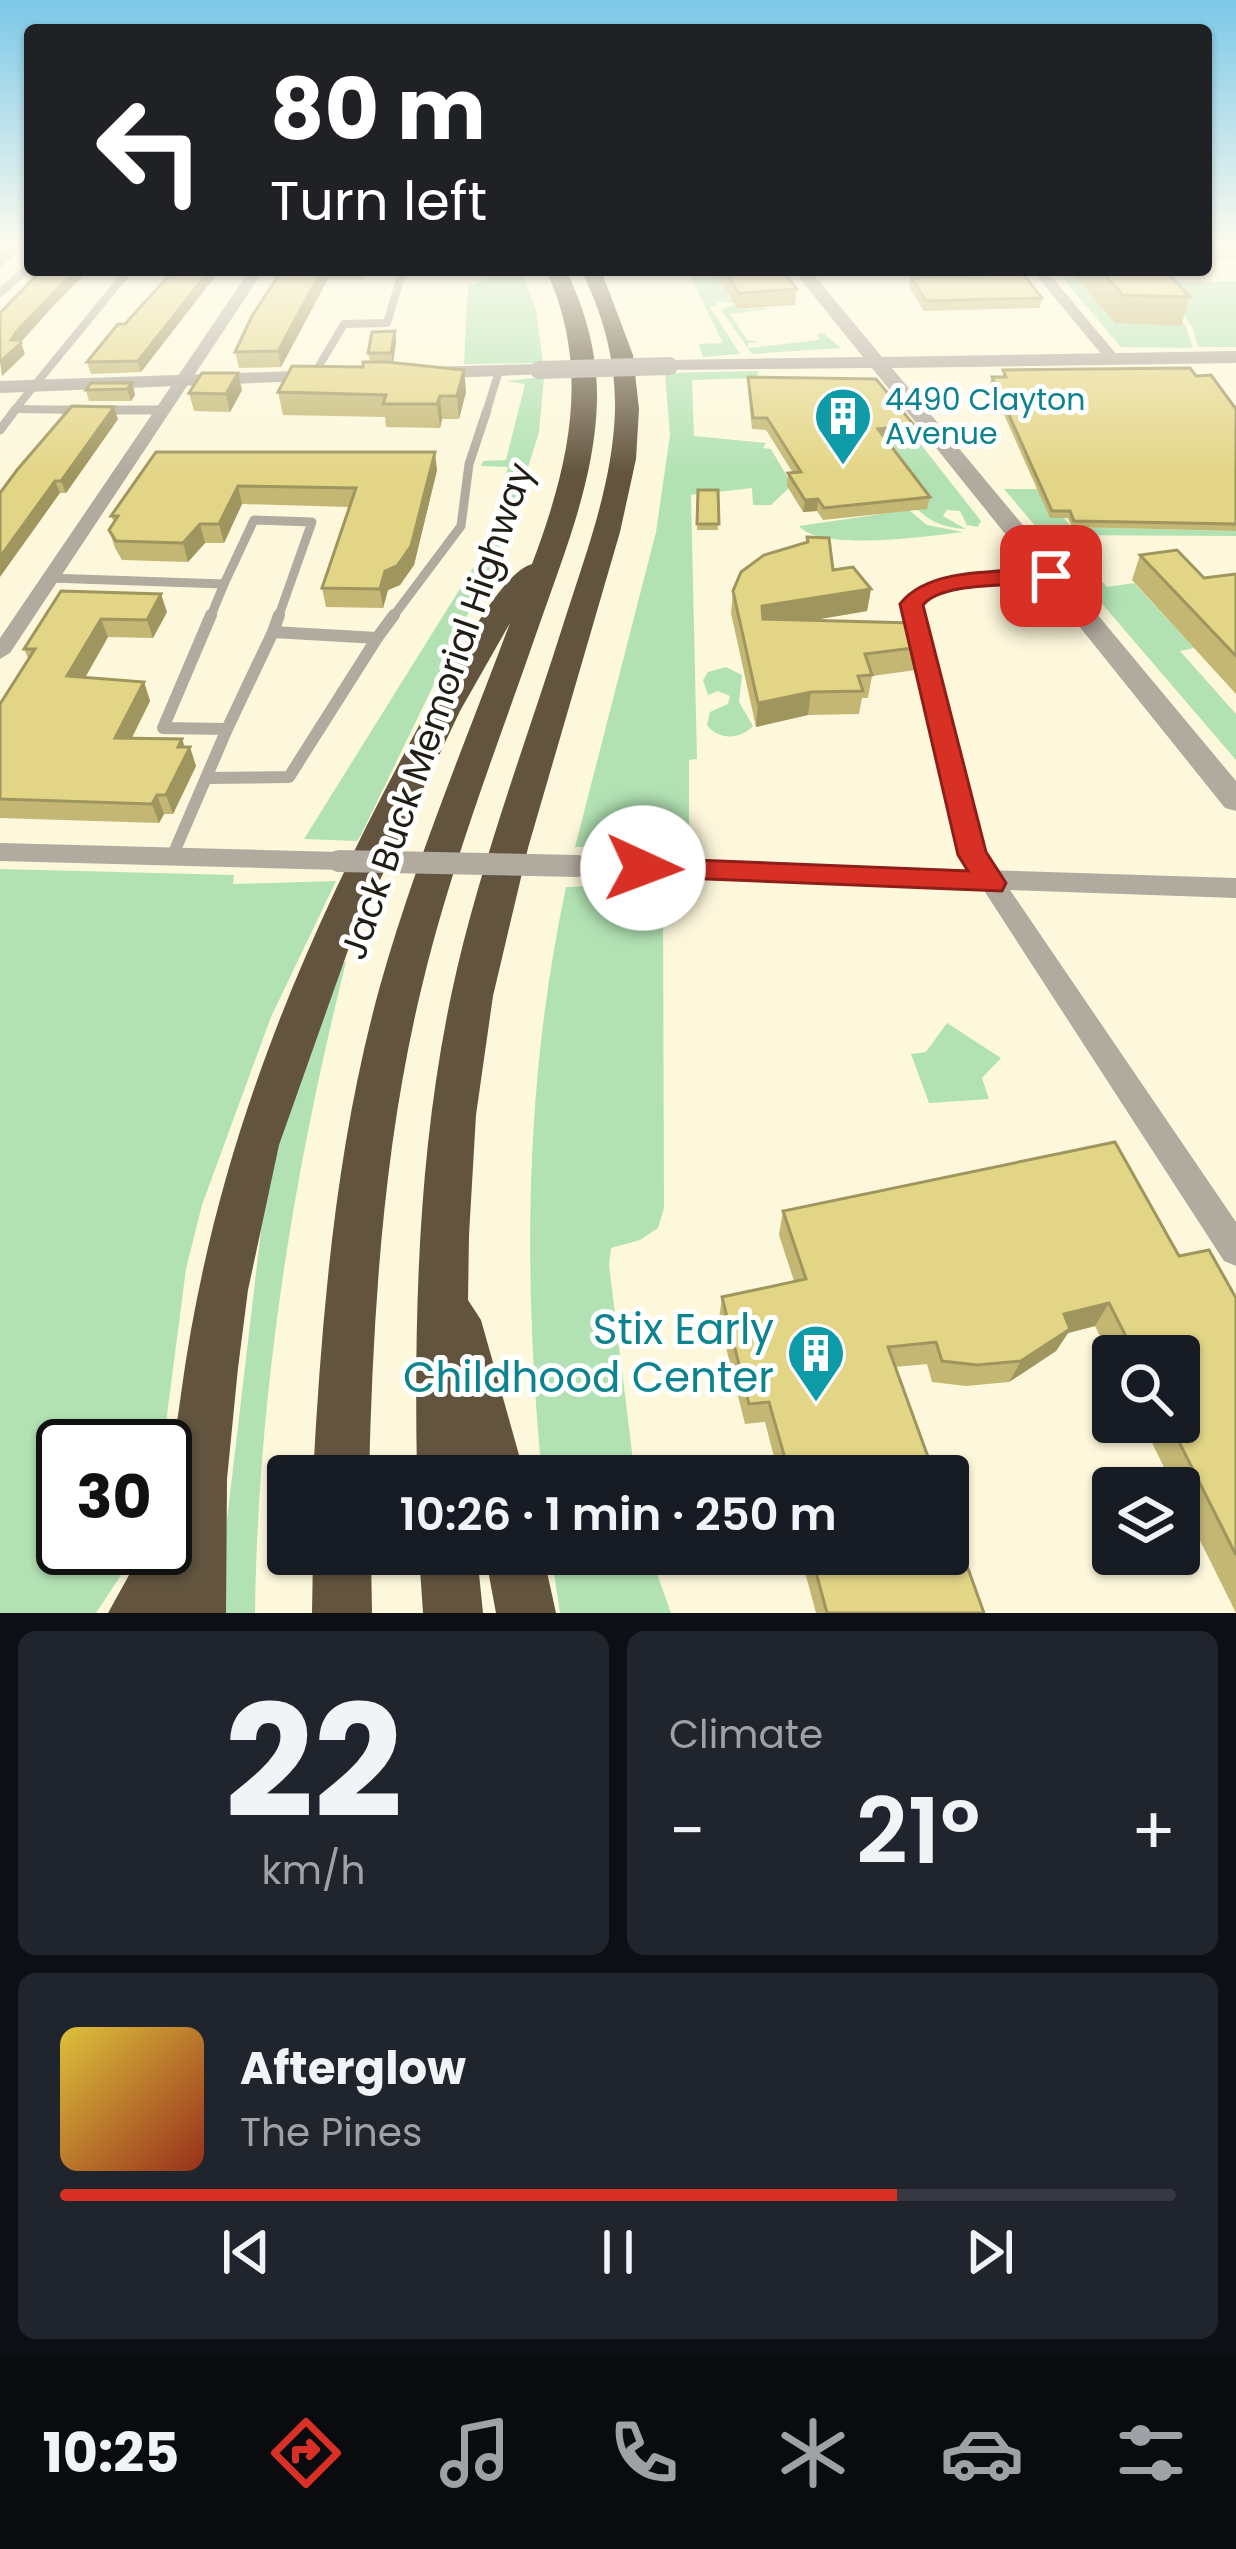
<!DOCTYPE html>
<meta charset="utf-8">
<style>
:root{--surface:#171b24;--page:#20242c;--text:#f1f3f6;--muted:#9ea1a6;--line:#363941;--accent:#d93025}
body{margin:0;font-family:Poppins,sans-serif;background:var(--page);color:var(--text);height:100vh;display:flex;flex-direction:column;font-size:45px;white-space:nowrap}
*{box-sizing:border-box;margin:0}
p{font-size:39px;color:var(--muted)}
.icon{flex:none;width:66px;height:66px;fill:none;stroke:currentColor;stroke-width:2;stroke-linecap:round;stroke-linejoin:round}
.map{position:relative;height:1613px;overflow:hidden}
.sheet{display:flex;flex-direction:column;gap:18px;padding:18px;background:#0d0f14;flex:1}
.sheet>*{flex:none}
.guide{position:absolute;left:24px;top:24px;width:1188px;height:252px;border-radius:12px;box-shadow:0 3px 9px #0004;background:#202124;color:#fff;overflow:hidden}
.fabs{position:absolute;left:1092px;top:1335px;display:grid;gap:24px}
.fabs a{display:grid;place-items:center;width:108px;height:108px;border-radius:12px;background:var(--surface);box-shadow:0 3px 9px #0004;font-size:60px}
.speed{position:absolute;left:36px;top:1419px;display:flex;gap:24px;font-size:60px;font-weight:700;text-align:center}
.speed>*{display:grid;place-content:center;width:156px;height:156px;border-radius:50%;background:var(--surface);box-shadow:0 3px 9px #0004;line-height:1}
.speed .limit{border:6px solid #111;border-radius:18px;background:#fff;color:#111}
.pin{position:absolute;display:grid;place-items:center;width:102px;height:102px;color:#fff;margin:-51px;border-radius:24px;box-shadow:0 6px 18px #0006}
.me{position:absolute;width:132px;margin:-66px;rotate:92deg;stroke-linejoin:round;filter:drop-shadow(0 0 9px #0008)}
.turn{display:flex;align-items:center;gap:42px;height:252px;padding:0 48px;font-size:54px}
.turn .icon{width:156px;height:156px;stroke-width:2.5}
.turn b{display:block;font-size:84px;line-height:102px}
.big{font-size:90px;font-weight:600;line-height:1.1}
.sheet .widget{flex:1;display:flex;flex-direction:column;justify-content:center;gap:18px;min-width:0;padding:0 42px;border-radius:18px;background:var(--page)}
.sheet .dial{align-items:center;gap:0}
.dial b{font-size:156px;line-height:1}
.song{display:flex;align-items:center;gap:36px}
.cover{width:144px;height:144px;border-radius:18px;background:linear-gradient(135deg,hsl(50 70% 55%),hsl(10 70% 35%))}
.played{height:12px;border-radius:6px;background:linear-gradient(90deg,var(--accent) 75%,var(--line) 75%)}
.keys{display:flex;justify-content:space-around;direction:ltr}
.heat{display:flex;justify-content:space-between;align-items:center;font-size:66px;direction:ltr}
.sheet .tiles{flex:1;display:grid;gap:18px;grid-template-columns:1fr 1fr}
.widget:last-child{grid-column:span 2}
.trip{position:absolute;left:267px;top:1455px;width:702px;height:120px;border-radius:12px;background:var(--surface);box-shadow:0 3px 9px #0004;font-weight:600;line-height:120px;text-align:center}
.tabs{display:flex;height:192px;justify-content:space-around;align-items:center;background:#090b0e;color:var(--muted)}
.tabs .icon{width:84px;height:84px}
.tabs .active{color:var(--accent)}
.tabs b{font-size:54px;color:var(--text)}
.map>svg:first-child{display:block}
.green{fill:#b2e2b3}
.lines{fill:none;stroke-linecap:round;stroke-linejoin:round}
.service-far3{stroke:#b1aa9f;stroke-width:8}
.service-far2{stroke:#b1aa9f;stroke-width:9}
.service-far1{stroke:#b1aa9f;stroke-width:12}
.service{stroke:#b1aa9f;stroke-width:15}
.minor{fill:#b1aa9f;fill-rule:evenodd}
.tertiary{fill:#b1aa9f;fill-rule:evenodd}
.motorway{fill:#62543e;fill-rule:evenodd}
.minor-bridge{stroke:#b1aa9f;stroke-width:22}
.tertiary-bridge{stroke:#b1aa9f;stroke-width:18}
.wall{fill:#c3b773}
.shaded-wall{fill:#9f955e}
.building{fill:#e3d586;stroke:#9f955e;stroke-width:3}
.route{fill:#d93025;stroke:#8d1f18;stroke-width:3}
.labels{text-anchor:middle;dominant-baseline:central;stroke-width:10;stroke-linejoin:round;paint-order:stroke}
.far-culture-label{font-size:30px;fill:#0d838f;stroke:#fff;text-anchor:start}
.street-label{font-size:36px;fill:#201e14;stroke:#fff}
.near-culture-label{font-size:42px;fill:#0d838f;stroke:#fff;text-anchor:end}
</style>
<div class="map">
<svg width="1236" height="1613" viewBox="0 0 1236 1613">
<rect width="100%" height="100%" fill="#fdf8db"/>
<g class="green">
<path d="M506 270H522L536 311 543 363 464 364 468 287Z"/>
<path d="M687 270H740L728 296 734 303 716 301 717 306 710 307 740 354 703 357 699 344 723 343Z"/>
<path d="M1056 270H1069L1115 323 1177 325 1160 290 1186 327 1193 348 1121 347Z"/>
<path d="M1236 281V347H1198L1193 328 1161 283Z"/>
<path d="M735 304 739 309 776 308 730 314 747 340 761 342 747 343 749 348 819 340 817 334 823 333 841 348 752 354 721 310Z"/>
<path d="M759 371 755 378 692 380 694 436 766 443 763 448 771 449 792 485 771 505H753L752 488 691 495 697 759 689 760V845L575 847 656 532 670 435 665 373Z"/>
<path d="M544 377 539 432 508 531 360 837 357 841 304 839 491 539 508 467 481 466 483 461 506 460 525 384 506 381Z"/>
<path d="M911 440 919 442 981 521 978 527 967 525 960 511 947 510 943 516 966 529C914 527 904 491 883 450L894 448 890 442Z"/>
<path d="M1004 489H1038L1072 527 1236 531V536L1043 535Z"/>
<path d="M909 510 927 525 963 532C928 536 821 552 799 526Z"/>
<path d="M1055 549C1077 552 1093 571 1107 587L1134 583 1194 648 1180 651 1236 714V760Z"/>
<path d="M726 667 742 675 739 702 753 726C740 740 718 740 707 725L710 712 728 704 730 696 718 691 708 695 703 680 708 672Z"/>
<path d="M0 869 234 875 233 884 336 881 271 1017 202 1205 186 1269 163 1446H63V1548H139L96 1613H0Z"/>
<path d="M594 886 663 897 664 1208 658 1228 640 1240 611 1248 609 1265 635 1476H542C523 1274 524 1085 566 887Z"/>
<path d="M337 961 346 962C293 1174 258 1393 255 1613H216L267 1180Z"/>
<path d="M947 1023 1001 1058 982 1078 989 1099 929 1103 911 1054 926 1052Z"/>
<path d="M551 1554H650L671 1613H560Z"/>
</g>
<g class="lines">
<g class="service-far3">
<path d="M313 376 344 324 387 323 403 270"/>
<path d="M18 409 83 410"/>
<path d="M103 410H162"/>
<path d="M12 413 129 270"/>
<path d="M486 413 499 371"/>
</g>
<g class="service-far2">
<path d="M64 410H83"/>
<path d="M103 410H162"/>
<path d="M0 430 15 410"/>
<path d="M50 578 224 584 254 520 312 522 278 618"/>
<path d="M976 583 1051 576"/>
<path d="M210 618 224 584"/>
<path d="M392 618 461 526 469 464 487 410"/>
<path d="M914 618 913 598 959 579 1044 567"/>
</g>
<g class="service-far1">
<path d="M279 615 273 632 377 638 394 615"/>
<path d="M914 615 972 855 987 877"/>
<path d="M227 729 273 632"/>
<path d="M206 778 289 777 377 638"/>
<path d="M172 857 227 729 163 728 211 615"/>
</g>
<path class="service" d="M985 874 991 882"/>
<g class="minor">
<path d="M30 261 32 270 0 298V287Z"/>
<path d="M250 270H264L10 653 0 659V638Z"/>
<path d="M1032 270H1046L1117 355V361H1107Z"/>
<path d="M0 843 339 852 348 855 352 861 348 867 339 870 0 861Z"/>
<path d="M577 857 1236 878V898L1010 890 1236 1222V1266L1224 1261 983 889 577 875 568 873 564 866 568 859Z"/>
</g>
<g class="tertiary">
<path d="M793 270H810L882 357 1236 351V363L892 368 1236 781V811L1225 808 872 368 662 370 660 366 669 360 863 357Z"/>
<path d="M539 364 546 366V374L426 379 416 373 426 367Z"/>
<path d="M324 370 331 372V380L0 393V381Z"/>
</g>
<g class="motorway">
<path d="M546 270H566C586 311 598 355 597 401 595 477 566 549 541 620 499 742 451 863 421 990 383 1149 373 1313 369 1476H313C322 1311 336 1145 380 986 415 862 465 743 510 623L460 711 352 939 279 1145 248 1290 238 1368 227 1479 226 1613H108L144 1548H165C165 1497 174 1445 181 1394 216 1137 308 928 432 702 449 672 500 572 532 564 569 466 592 369 546 270Z"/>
<path d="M581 270H601L633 355 639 409 636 459 620 532 528 848 493 996 476 1115 469 1235 468 1300 481 1320 525 1476H417C414 1315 418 1154 451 996 478 868 525 746 564 622 586 553 613 483 615 410 616 361 603 314 581 270Z"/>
<path d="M313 1554H371L372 1613H312Z"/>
<path d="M419 1554H477L483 1613H423Z"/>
<path d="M485 1554H543L556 1613H496Z"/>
</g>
<path class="minor-bridge" d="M339 861 577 866"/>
<path class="tertiary-bridge" d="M539 370 669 366"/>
</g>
<g class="wall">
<path d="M1206 248H1236V260L1206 261Z"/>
<path d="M174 270H220L141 372 91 374 87 362 125 324Z"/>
<path d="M282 270H366L362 279H328L281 367 239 368 235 352Z"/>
<path d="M415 270H448V272L415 273Z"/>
<path d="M712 270H782L797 289 795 305 738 309Z"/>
<path d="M972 270H1020L1042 298 1040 308 924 311 909 287 911 277 975 275Z"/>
<path d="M1069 270H1168L1169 274 1190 297 1181 326 1115 323Z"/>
<path d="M395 331 396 342 393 362 464 370 466 392 459 419H442L440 428 386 427 385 417 283 415 278 392 363 367 370 362 368 353Z"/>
<path d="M1003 370 1196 376 1236 409V531L1072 527 1068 518H1050L990 383 992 377H1003Z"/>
<path d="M748 377 912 437 886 439 930 497 927 509 823 520 817 511 803 512 787 486 788 473H793L766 430 752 429 748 389Z"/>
<path d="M132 383 135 395 131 401H89L86 390Z"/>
<path d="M242 390 230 412 194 411 189 393Z"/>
<path d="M118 419 66 493H0Z"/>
<path d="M156 452 437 470 414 565 400 585 388 590 383 608 326 607 322 588 349 507 242 504 224 543H205L188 562 122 560 115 548 109 530 114 522 111 516Z"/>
<path d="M698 490H718V530H697Z"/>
<path d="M807 537 833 570 871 589 867 611 814 620 921 647 916 670 872 676 868 698H862L859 714 808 715 756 727 731 613 733 591 806 543Z"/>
<path d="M1140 555 1204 578 1236 574V694L1132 580Z"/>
<path d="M61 591 167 612 153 638 108 637 85 678 144 682 150 701 132 738 185 747 196 766 173 814H164L159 823 0 818V704L29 660 24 649Z"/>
<path d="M783 1211 1179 1256 1236 1298V1613L1179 1498V1488H1174L1142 1422H1179V1356H1113V1363L1095 1326 1068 1333 1056 1351 1009 1382 966 1386 932 1382 927 1364 895 1367 935 1476H779L765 1422 745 1424 719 1319 722 1297 794 1281 779 1235Z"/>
<path d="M800 1554H948L984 1613H816Z"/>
</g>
<g class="shaded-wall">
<path d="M4 248H21L0 269V252Z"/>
<path d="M76 270H93L87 272 56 303 21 342 25 354 2 376 0 362 17 331Z"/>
<path d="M210 270H220L141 372 138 361Z"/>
<path d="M322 270H327L328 279 281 367 278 351Z"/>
<path d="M395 331 396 342 393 364 391 353Z"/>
<path d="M464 370 466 392 459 419 457 396Z"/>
<path d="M238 373 242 390 230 412 226 394Z"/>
<path d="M132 383 135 395 131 401 127 389Z"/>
<path d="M440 396 442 419 440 428 437 404Z"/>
<path d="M114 407 118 419 66 493 61 481Z"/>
<path d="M914 425 912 437 876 440 878 429Z"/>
<path d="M435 452 437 470 414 565 400 585 388 590 383 608 380 589 385 571Z"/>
<path d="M55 481 60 493 0 577V557Z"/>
<path d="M238 486 242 504 224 543 219 524Z"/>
<path d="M818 499 817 511 803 512 805 500Z"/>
<path d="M200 524 205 543 188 562 183 543Z"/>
<path d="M871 589 867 611 760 629 762 606Z"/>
<path d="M161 594 167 612 153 638 147 620Z"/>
<path d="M101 619 108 637 75 695 67 676Z"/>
<path d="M144 682 150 701 122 757 115 738Z"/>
<path d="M811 692 808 715 756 727 758 703Z"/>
<path d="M182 739 187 753 190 747 196 766 173 814 166 795Z"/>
<path d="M157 795 164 814 159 823 152 804Z"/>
<path d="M1109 1303 1095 1326 1068 1333 1056 1351 1009 1382 1021 1361 1064 1314Z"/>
</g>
<g class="building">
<path d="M42 270H76L17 331 11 340H19L21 343 0 362V313Z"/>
<path d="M174 270H210L138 361 87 362 118 324H125Z"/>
<path d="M282 270H322L278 351 235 352 252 316Z"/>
<path d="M724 270H782L797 289 739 293Z"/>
<path d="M980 270H1020L1042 298 926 301 911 277 984 275Z"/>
<path d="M1100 270H1168L1169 274 1190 297 1123 295Z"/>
<path d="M395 331 391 353H368L372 332Z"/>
<path d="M363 362H387L464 370 457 396H440L437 404H383L386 395 278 392 292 366 363 367Z"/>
<path d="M1190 368 1196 376 1211 375 1236 409V524L1074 521 1070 511H1052L992 377H1006L1003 370Z"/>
<path d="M202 373H238L226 394 189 393Z"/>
<path d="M748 377 876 379 914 425 878 429 930 497 824 508 818 499 805 500 788 473 801 472 767 418H753Z"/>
<path d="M91 383H132L127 389 86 390Z"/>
<path d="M72 406 114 407 61 481H55L0 557V493L17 470Z"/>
<path d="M156 452H435L411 546 397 566 385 571 380 589 322 588 356 488 238 486 219 524H200L183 543 116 541 109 530 118 516H111Z"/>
<path d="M698 490H718L719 524H697Z"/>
<path d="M807 537 829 538 833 570 853 567 871 589 762 606 763 619 913 623 921 647 865 654 872 675 858 676 863 691 811 692 758 703 733 591 741 572 764 555 808 542Z"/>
<path d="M1177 550 1204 578 1236 574V656L1140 555Z"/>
<path d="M61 591 161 594 147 620 101 619 67 676 144 682 115 738 182 739 178 747H190L166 795H157L152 804 0 799V704L35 649H24Z"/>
<path d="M1115 1142 1179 1256 1209 1250 1236 1298V1555L1169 1422H1179V1356H1136L1109 1303 1064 1314 1070 1329 1021 1361 977 1365 942 1361 936 1342 888 1347 935 1476H790L769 1402 749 1404 722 1297 806 1279 783 1211Z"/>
<path d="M948 1513 984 1613H827L811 1554H948Z"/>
</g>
<linearGradient id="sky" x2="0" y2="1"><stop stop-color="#7bc8e8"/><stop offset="0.52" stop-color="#fefcef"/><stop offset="1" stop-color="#fefcef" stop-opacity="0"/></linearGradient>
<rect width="1236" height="474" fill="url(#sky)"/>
<path class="route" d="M1051 569 1062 576 1059 580C1025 588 944 579 923 605L986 852 1006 883 1002 891 633 876 629 868 633 861 643 858 968 871 958 855 900 604C930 565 1005 573 1051 569Z"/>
<defs>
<symbol id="building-pin" viewBox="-11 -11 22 30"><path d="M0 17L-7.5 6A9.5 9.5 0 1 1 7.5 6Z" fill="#0f9aa8" stroke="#fff"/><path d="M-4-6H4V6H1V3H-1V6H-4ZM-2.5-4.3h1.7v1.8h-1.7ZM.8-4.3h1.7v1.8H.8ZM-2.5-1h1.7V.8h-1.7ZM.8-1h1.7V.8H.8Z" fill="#fff"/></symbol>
</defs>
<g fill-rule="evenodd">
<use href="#building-pin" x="810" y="383" width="66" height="90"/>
<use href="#building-pin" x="783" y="1320" width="66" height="90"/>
</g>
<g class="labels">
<g class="far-culture-label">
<text x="885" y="399">4490 Clayton<tspan x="885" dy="34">Avenue</tspan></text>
</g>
<g class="street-label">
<text transform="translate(437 711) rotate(-71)">Jack Buck Memorial Highway</text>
</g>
<g class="near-culture-label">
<text x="774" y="1329">Stix Early<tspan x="774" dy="48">Childhood Center</tspan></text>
</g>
</g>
</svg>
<div class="fabs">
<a><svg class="icon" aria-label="search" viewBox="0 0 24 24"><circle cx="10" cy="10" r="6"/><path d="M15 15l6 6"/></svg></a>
<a><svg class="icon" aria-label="layers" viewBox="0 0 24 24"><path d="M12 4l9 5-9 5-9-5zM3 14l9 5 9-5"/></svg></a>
</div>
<div class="speed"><div class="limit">30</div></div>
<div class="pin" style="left:1051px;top:576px;background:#d93025"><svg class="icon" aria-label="arrive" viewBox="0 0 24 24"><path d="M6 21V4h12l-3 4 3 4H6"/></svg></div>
<svg class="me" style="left:643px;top:868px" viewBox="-20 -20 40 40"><circle r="19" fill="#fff"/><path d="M0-13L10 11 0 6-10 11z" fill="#d93025"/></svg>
<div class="trip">10:26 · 1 min · 250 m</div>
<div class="guide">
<div class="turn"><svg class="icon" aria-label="left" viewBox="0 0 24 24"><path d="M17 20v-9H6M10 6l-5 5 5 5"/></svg><div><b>80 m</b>Turn left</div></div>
</div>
</div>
<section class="sheet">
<div class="tiles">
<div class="widget dial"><b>22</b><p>km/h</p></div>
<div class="widget"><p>Climate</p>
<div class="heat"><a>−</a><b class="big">21°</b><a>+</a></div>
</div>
<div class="widget">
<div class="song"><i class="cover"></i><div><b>Afterglow</b><p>The Pines</p></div></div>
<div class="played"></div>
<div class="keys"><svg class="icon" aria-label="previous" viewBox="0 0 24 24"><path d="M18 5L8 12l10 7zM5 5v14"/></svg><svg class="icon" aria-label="pause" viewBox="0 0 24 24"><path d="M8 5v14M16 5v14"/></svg><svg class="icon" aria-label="next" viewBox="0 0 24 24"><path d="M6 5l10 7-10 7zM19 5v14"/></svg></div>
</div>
</div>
</section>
<nav class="tabs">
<b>10:25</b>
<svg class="icon active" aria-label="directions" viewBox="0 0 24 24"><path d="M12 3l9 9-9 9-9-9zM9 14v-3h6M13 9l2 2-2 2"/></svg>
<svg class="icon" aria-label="music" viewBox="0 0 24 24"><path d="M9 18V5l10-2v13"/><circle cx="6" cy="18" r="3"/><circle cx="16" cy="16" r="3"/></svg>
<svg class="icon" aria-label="phone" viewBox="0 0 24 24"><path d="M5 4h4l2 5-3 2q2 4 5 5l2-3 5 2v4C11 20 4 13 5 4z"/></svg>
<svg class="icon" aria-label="climate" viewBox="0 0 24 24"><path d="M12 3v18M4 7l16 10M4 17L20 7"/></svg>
<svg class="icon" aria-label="car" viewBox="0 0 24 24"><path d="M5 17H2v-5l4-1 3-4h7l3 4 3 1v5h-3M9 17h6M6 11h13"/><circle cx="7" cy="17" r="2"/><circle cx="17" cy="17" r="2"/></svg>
<svg class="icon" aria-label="filters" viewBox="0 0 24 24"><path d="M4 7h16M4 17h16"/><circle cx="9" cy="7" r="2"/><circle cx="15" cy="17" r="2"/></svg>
</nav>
